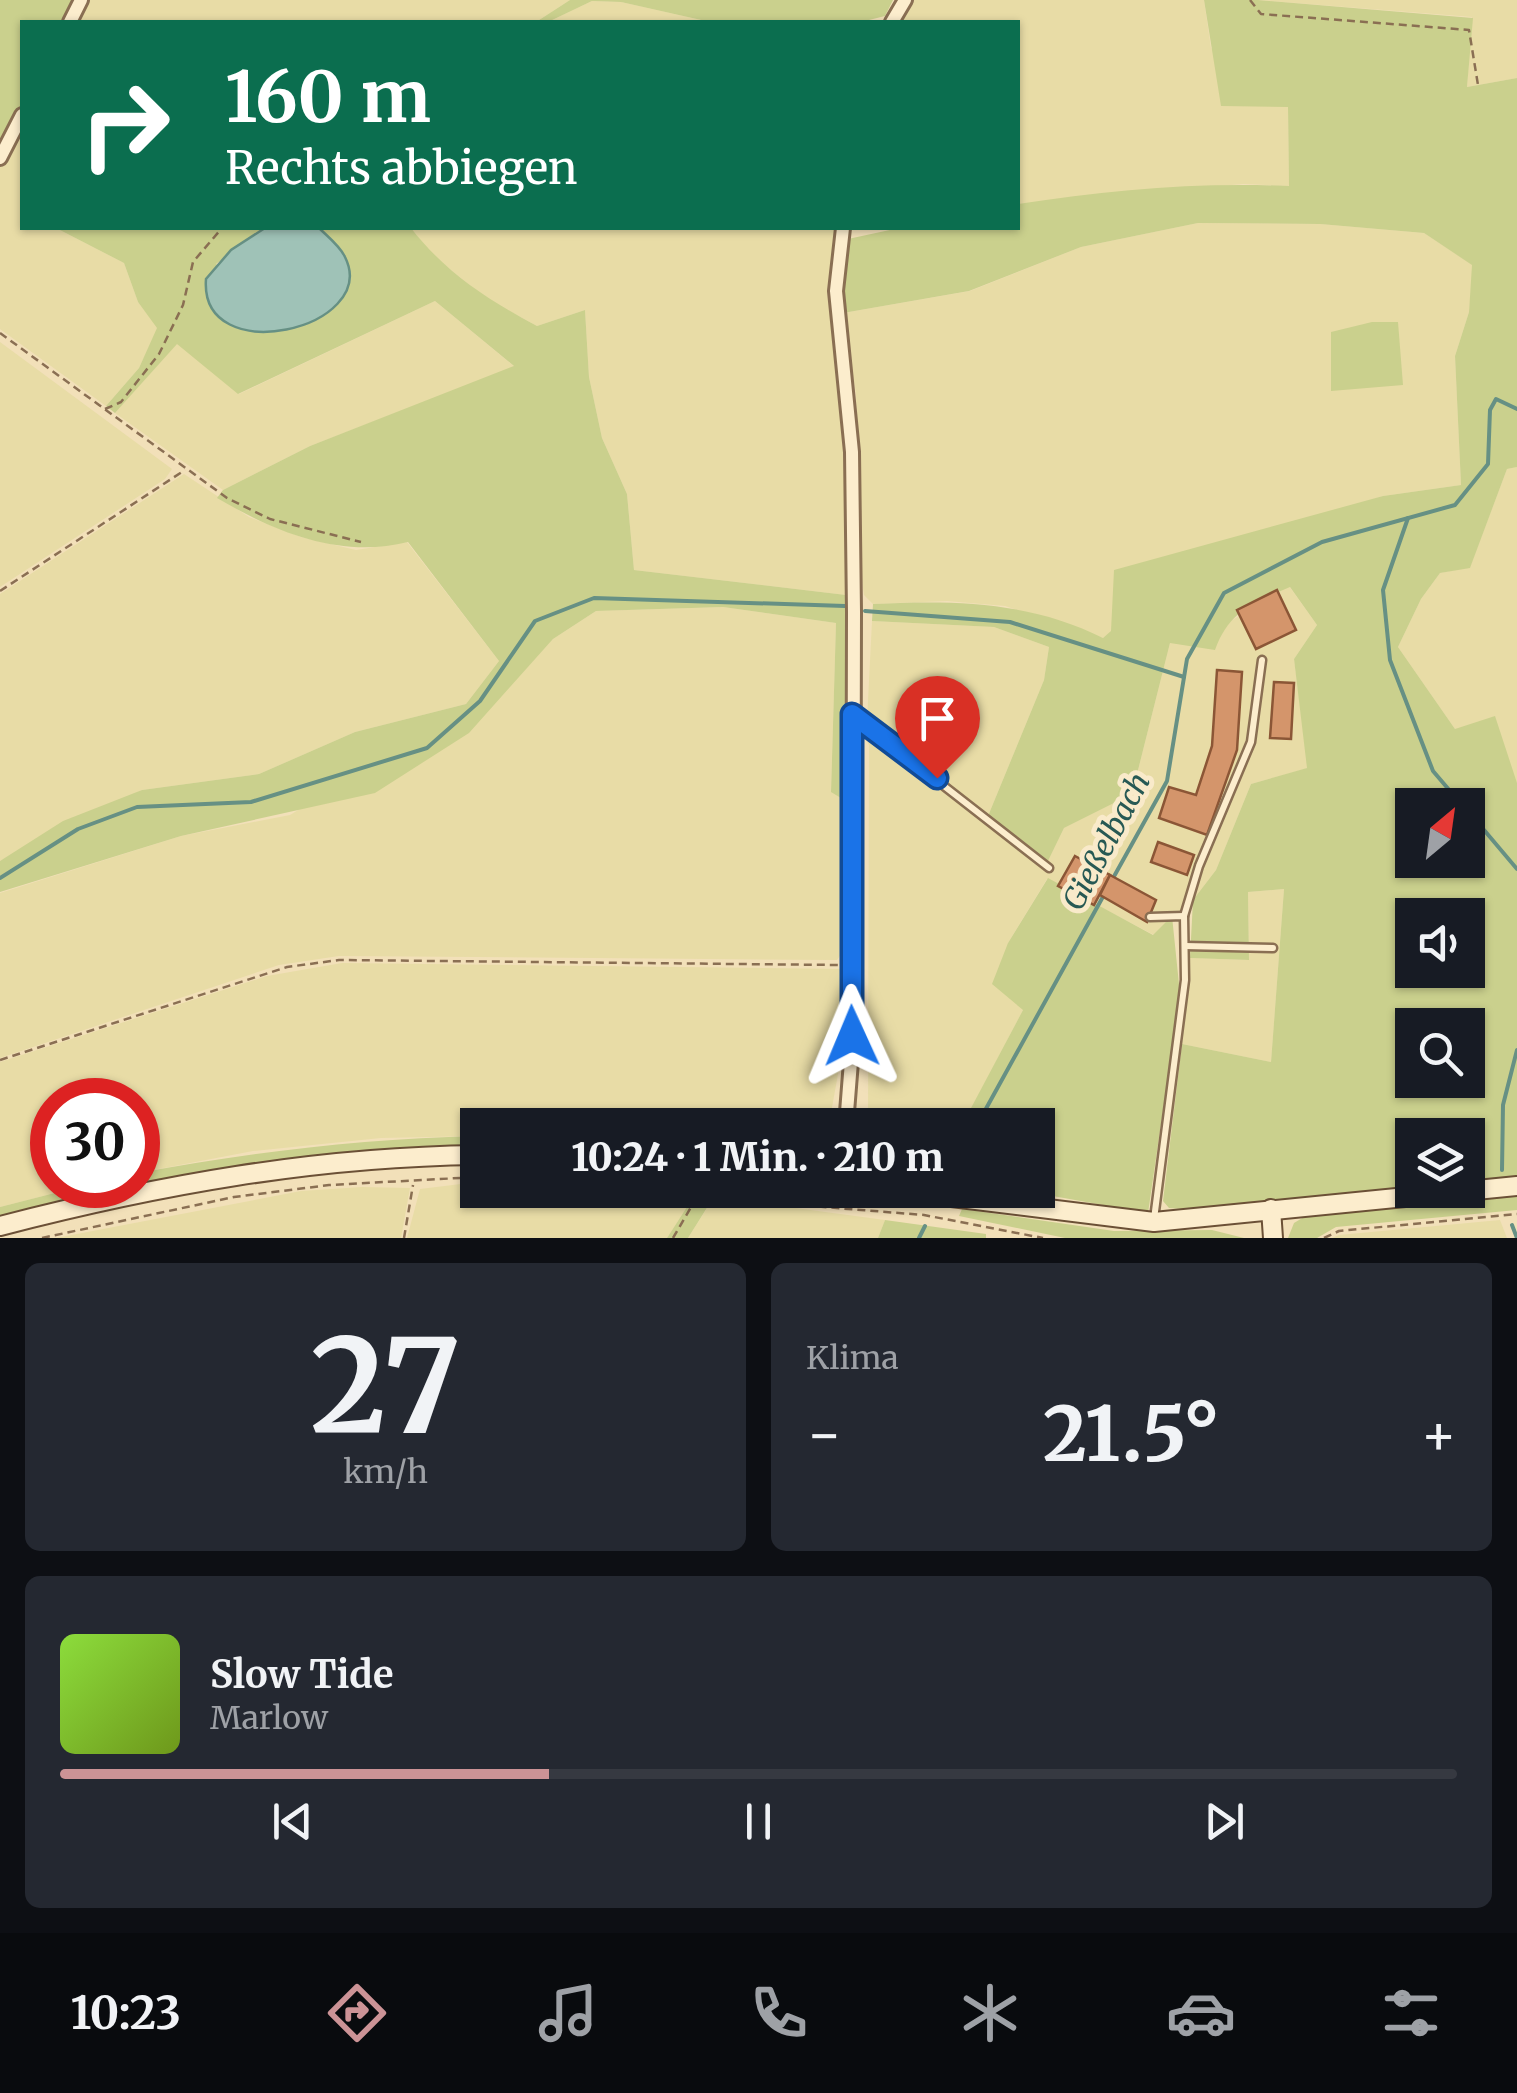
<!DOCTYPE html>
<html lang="de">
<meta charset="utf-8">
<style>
:root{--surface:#171b24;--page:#242831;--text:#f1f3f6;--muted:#9ea1a6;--line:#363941;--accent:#cc9396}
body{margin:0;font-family:Merriweather,serif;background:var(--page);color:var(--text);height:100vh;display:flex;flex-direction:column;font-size:38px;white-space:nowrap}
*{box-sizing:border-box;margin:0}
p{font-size:32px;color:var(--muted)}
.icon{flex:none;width:55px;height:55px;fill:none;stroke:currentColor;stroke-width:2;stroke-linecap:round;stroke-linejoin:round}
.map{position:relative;height:1238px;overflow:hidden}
.details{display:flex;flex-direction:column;gap:25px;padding:25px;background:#0d0f14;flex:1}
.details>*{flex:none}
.top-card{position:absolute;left:20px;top:20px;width:1000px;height:210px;border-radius:0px;box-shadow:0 2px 8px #0004;background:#0b6e4f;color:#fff;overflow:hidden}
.needle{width:65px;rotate:29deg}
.fabs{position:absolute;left:1395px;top:788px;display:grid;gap:20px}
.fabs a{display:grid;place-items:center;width:90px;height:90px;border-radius:0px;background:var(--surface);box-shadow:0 2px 8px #0004;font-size:50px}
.speed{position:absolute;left:30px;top:1078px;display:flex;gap:20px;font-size:50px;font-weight:700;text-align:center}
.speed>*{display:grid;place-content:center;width:130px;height:130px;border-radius:50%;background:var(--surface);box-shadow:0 2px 8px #0004;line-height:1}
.speed .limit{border:15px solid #d22;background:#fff;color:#111}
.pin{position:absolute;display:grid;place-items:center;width:85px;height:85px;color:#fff;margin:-102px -42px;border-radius:50% 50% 50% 0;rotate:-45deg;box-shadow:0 0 10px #0007}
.pin .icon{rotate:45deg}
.me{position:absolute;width:110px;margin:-55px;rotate:359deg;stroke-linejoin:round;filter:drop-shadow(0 0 8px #0008)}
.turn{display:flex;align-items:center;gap:35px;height:210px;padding:0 40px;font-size:45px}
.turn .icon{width:130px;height:130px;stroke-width:2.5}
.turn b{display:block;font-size:70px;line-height:85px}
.big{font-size:75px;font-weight:800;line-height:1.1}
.details .card{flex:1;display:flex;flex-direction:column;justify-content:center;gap:15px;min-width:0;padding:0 35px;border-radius:15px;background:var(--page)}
.details .dial{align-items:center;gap:0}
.dial b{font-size:130px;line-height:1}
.song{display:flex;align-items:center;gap:30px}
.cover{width:120px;height:120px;border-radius:15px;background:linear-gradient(135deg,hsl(90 70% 55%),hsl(80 70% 35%))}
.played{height:10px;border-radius:5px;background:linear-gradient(90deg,var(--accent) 35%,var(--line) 35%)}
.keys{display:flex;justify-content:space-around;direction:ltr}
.heat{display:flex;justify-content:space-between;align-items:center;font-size:55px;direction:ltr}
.details .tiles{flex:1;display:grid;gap:25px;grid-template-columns:1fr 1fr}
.card:last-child{grid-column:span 2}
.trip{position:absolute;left:460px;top:1108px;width:595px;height:100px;border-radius:0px;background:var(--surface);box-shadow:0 2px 8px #0004;font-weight:800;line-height:100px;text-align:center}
.tab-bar{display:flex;height:160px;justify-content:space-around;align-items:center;background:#090b0e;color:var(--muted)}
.tab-bar .icon{width:70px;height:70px}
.tab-bar .on{color:var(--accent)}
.tab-bar b{font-size:45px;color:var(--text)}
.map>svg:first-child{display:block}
.farmland{fill:#e8dca6}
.green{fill:#cad08d;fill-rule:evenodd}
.water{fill:#9fc2b7;stroke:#669084;stroke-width:2.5}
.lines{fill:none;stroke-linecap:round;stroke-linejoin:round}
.stream{stroke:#669084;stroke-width:4}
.building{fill:#d4956b;stroke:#8b5636;stroke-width:2.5}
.lane-casing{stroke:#8a6f53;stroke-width:11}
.street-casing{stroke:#8a6f53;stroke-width:18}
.secondary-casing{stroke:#6b5036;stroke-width:22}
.path{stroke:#8a6f53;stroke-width:2.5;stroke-dasharray:8 5;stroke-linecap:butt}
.lane{stroke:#fcedcd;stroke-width:6}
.street{stroke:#fcedcd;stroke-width:12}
.secondary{stroke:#fcedcd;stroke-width:18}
.route-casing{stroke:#114b97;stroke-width:25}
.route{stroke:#1a73e8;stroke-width:18}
.labels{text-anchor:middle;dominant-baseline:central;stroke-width:10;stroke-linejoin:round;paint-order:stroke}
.water-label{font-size:30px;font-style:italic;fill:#275954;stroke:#f9eaca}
</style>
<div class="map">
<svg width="1517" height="1238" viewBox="0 0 1517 1238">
<rect width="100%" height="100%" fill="#f2e0b9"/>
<g class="farmland">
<path d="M85 0H570L536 22H74Z"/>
<path d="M910 0H1204L1211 48 1288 107 1289 186 1243 184 1018 204V22H900Z"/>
<path d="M1258 0H1517V78L1467 87 1472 17Z"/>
<path d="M592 1 621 2 710 22H548Z"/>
<path d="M22 122V228H56L124 263 138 302 158 328 139 368 106 406 0 329V166Z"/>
<path d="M1198 223 1320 224 1424 233 1473 265 1469 312 1455 356 1461 485 1383 496 1332 513 1103 638 1005 606 947 601 873 604 864 595 860 568 856 394 843 313 970 291 1081 247Z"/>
<path d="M411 228H838L832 300 843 395 846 595 634 570 627 494 602 438 589 377 585 310 537 326 487 299 431 254Z"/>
<path d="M435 301 515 367 310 446 223 490 115 413 177 343 239 394Z"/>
<path d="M0 342 172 469 165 479 0 587Z"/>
<path d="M1517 467V783L1455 729 1398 647 1421 599 1440 573 1470 567 1507 469Z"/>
<path d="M184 474 249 517 301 537 356 550 407 542 499 661 466 704 355 732 259 774 142 790 0 861V594Z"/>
<path d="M1289 586 1317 625 1294 659 1308 768 1251 784 1216 870 1193 900 1154 935 1047 879 1008 943 1023 1010 963 1125H868L869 745 861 730 869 731 1043 870 1064 828 1132 794 1170 643 1224 625Z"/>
<path d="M723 607 836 623 831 791 846 801V947L837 960 339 956 279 965 0 1058V893L181 836 290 815 520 675 553 639 596 611Z"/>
<path d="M872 621 994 627 1049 647 1044 680 988 816 867 721Z"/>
<path d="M1284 889 1271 1062 1182 1044 1190 958 1249 960 1248 892Z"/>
<path d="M342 963 846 969 842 1052 831 1113 826 1125H478L477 1136 381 1138 253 1151 138 1173V1100H52V1185H86L0 1207V1062L267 976Z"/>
<path d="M477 1182 478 1190H664L692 1199 667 1238H407L420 1189Z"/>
<path d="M362 1187 410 1188 401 1238H56L301 1191Z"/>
<path d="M735 1200 885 1220 878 1238H688L711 1202Z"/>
<path d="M1500 1220 1507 1238H1332L1339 1235Z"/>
</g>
<g class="green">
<path d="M0 0H77L66 22H22V106L0 149Z"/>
<path d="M570 0H893L885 16 861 22H710L621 2 592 1 548 22H536Z"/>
<path d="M1204 0H1258L1473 18 1467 87 1517 78V467L1507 469 1470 568 1440 573 1421 599 1398 647 1455 729 1495 716 1517 783V1179L1468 1184V1135H1412V1189L1181 1209 1169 1208 1163 1201 1182 1044 1271 1062 1284 889 1248 892 1249 960 1190 958 1193 900 1216 870 1251 784 1307 768 1294 659 1317 625 1290 587C1253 603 1229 611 1215 650L1170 643 1132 794 1064 828 1046 865 988 816 1044 680 1049 647 994 627 872 621 873 604C952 600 1030 601 1103 638L1111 631 1114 570 1383 496 1461 485 1455 356 1469 312 1472 265 1424 233 1320 224 1198 223 1081 247 969 291 843 313 841 274 848 239 899 228H1018V204C1108 190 1197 182 1289 186L1288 107 1221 106ZM1412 805H1468V860H1412ZM1412 915H1468V970H1412ZM1412 1025H1468V1080H1412Z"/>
<path d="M56 228H265L216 264 291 329C340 310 340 308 345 256L319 228H411C445 272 488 300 537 326L585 310 589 377 602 438 627 494 634 570 846 595 849 622 846 801 831 792 836 623 723 607 596 611 553 639 469 733 375 793 181 836 0 892V861L63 821 142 790 259 774 355 732 466 704 499 661 408 542C340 559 275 532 217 498L223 490 310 446 514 366 435 301 238 394 177 344 115 413 106 406 139 368 157 328 138 302 124 263Z"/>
<path d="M1372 322H1398L1403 385 1331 391V332Z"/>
<path d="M1048 878 1153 935 1172 916 1180 994 1148 1213 1019 1190H1038V1125H962L1023 1010 992 984 1008 943Z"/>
<path d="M477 1136V1147L326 1154 138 1184V1173C251 1152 362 1139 477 1136Z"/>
<path d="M86 1185H133L0 1216V1207Z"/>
<path d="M715 1195 688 1238H667L694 1196Z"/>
<path d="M1517 1196V1210L1336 1227 1317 1238H1288L1294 1223 1304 1217Z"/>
<path d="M962 1209 1114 1231 1212 1230 1244 1238H1065L959 1216Z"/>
<path d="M885 1220 986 1234V1238H878Z"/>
</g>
<path class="water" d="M265 228H319C327 236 340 246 345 257 381 329 199 371 206 279L231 250Z"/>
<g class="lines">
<g class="stream">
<path d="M1408 518 1383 590 1390 660 1433 771 1462 805"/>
<path d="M865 611 1010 622 1184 677"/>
<path d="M1468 811 1517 869"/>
<path d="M0 878 78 829 137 807 251 802 427 748 480 701 535 621 594 598 845 606"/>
<path d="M1112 880 1167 781 1187 659 1224 593 1322 542 1455 505 1488 464 1490 410 1496 399 1517 409"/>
<path d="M977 1125 1105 893"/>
<path d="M1502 1170 1503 1105 1517 1050"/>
<path d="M1512 1225 1517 1238"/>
<path d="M919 1238 925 1226"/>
</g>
</g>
<g class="building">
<path d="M1277 590 1296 630 1256 649 1237 610Z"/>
<path d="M1217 670 1242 672 1237 750 1207 835 1159 818 1169 787 1196 795 1212 746Z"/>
<path d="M1274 682 1294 683 1291 739 1270 738Z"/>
<path d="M1158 842 1194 855 1187 875 1151 862Z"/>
<path d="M1075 856 1110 875 1094 905 1058 886Z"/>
<path d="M1110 875 1156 900 1147 922 1100 895Z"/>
</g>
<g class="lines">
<defs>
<g id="lane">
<path d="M853 715 1049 868"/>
<path d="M1184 916 1199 866 1251 742 1262 660"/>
<path d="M1150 917 1184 916 1185 980 1154 1219"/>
<path d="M1185 946 1273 948"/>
</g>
<g id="street">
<path d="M70 22 81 0"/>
<path d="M892 22 905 0"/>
<path d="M0 158 22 115"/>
<path d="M843 228 836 291 852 452 854 612 853 1036 846 1125"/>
</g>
<g id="secondary">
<path d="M894 1190 1154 1222 1517 1186"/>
<path d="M1271 1209 1273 1238"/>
<path d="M0 1226C158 1185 314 1157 478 1155"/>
</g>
</defs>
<use href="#lane" class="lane-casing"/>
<use href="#street" class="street-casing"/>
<use href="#secondary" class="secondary-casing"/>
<g class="path">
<path d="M1250 0 1261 14 1469 30 1478 85"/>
<path d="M0 333 227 498 270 519 361 542"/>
<path d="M105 409 121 402 159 354 183 305 193 262 222 228"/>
<path d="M0 591 185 470"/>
<path d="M0 1060 287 967 339 960 838 965"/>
<path d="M677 1190 698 1197 924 1215 1043 1238"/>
<path d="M42 1238 234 1197 329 1185 478 1177"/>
<path d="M404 1238 413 1185"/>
<path d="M673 1238 701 1190"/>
<path d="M1324 1238 1339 1231 1517 1214"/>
</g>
<use href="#lane" class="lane"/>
<use href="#street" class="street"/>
<use href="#secondary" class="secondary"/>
</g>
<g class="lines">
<defs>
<path id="route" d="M852 1036V714L937 778"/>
</defs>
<use href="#route" class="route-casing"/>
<use href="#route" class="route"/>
</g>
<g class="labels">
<g class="water-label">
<text transform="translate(1106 841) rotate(-62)">Gießelbach</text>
</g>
</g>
</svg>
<div class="fabs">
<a><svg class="needle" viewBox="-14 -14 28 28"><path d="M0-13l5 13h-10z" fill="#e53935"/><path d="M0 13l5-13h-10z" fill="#9ea1a6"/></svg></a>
<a><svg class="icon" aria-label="sound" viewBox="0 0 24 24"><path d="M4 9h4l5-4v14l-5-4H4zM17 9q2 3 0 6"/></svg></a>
<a><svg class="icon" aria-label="search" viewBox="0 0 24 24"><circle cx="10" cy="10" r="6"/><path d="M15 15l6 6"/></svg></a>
<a><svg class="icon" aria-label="layers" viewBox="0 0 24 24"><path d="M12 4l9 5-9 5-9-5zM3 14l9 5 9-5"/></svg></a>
</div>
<div class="speed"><div class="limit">30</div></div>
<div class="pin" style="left:937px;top:778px;background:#d93025"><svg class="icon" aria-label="arrive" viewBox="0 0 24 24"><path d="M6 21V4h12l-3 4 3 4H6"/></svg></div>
<svg class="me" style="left:852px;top:1036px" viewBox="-20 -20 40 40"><path d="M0-17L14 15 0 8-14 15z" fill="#1a73e8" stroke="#fff" stroke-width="4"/></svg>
<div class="trip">10:24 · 1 Min. · 210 m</div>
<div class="top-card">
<div class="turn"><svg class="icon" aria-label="right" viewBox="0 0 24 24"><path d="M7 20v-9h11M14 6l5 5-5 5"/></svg><div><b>160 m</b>Rechts abbiegen</div></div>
</div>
</div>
<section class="details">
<div class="tiles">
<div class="card dial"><b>27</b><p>km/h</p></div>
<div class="card"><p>Klima</p>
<div class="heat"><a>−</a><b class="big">21.5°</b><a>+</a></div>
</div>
<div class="card">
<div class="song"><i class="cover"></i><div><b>Slow Tide</b><p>Marlow</p></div></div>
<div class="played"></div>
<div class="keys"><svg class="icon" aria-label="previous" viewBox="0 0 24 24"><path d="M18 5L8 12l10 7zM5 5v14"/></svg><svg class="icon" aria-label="pause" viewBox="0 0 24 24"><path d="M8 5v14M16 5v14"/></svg><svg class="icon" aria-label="next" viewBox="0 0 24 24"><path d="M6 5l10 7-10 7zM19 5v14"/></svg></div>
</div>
</div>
</section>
<nav class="tab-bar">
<b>10:23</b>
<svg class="icon on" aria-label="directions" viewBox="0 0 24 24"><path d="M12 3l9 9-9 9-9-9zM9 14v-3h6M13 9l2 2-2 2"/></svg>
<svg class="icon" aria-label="music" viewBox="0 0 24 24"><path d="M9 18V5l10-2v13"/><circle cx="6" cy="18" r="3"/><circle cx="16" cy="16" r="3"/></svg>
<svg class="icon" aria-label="phone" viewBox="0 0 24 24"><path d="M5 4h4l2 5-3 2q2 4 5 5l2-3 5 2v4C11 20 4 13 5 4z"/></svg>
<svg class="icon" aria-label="climate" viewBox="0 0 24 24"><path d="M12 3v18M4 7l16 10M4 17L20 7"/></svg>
<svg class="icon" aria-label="car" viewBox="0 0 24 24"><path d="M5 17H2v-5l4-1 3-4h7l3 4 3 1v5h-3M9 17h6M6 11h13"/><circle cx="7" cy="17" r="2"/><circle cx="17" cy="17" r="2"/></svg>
<svg class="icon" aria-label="filters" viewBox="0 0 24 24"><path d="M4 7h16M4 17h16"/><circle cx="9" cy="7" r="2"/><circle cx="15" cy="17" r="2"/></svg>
</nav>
